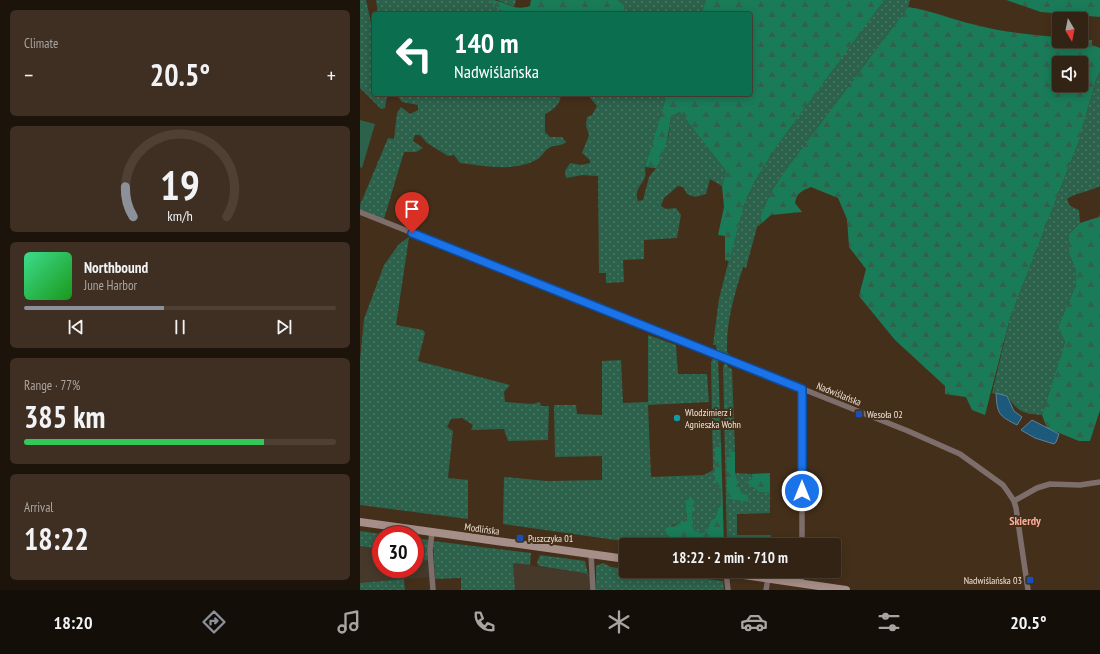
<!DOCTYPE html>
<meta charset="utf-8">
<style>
:root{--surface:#332314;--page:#3e2f22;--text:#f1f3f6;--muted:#a9a4a0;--line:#4e4034;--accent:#8c9099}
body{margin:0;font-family:"PT Sans Narrow",sans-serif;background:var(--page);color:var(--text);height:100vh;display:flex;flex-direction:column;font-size:15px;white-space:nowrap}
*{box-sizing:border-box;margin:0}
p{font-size:13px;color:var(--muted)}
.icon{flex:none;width:22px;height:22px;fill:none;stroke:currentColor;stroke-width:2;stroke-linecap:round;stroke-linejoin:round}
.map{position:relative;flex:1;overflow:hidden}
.side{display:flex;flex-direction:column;gap:10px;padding:10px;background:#1c130b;width:360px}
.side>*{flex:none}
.top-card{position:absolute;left:12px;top:12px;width:380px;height:84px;border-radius:4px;box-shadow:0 2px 10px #0003,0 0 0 1px var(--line);background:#0b6e4f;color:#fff;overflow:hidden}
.needle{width:26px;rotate:170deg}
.fabs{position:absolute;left:692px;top:12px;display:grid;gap:8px}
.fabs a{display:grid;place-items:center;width:36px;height:36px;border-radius:4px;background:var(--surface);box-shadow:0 2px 10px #0003,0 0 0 1px var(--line);font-size:20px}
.speed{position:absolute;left:12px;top:526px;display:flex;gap:8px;font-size:20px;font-weight:700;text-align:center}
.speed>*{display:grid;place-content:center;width:52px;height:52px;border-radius:50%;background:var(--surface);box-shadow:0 2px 10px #0003,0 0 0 1px var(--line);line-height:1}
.speed .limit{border:6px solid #d22;background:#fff;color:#111}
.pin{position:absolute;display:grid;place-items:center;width:34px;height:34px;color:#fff;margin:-41px -17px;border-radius:50% 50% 50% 0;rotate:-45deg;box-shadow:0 0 4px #0007}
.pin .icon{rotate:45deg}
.me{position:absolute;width:44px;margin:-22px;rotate:0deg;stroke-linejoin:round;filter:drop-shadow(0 0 3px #0008)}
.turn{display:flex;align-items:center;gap:14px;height:84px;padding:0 16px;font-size:18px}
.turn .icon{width:52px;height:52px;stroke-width:2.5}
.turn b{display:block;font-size:28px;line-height:34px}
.big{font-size:30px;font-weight:700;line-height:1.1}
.side .widget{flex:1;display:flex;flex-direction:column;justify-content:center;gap:6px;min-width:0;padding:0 14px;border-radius:6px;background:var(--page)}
.side .dial{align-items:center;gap:0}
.dial svg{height:104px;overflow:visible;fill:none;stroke:var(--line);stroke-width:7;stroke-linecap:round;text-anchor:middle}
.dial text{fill:var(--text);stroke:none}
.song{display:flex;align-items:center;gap:12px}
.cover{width:48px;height:48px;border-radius:6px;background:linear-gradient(135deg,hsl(150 70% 55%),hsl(120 70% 35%))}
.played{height:4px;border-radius:2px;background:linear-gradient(90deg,var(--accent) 45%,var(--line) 45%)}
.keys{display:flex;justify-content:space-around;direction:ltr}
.heat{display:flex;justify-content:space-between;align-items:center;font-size:22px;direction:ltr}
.charge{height:6px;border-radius:3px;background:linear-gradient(90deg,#34c759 77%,var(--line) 0)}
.trip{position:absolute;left:259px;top:538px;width:222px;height:40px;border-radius:4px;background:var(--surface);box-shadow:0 2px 10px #0003,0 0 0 1px var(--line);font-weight:700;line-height:40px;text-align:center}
.tabs{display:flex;height:64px;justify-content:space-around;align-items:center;background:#140e08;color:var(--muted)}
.tabs .icon{width:28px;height:28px}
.tabs .current{color:var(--accent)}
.tabs b{font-size:18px;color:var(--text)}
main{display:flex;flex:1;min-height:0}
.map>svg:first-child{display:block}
.commercial{fill:#46392a}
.grass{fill:url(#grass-dots)}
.forest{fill:url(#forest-firs);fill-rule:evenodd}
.pitch{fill:#2c614b}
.water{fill:#1d597b;stroke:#5d8397}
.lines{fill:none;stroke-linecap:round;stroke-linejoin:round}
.street{stroke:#7e6e6b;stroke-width:5.5}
.secondary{stroke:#a78f89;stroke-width:8}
.route-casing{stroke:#114b97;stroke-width:10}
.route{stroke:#1a73e8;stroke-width:7}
.transit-dot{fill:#1a4fb4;stroke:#442f1a;stroke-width:1.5}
.culture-dot{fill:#0f9aa8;stroke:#442f1a;stroke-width:1.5}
.labels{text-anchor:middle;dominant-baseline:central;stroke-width:4;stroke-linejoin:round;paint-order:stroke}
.street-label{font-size:10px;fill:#f1e4d7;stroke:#442f1a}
.poi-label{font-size:10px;fill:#f1e4d7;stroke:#442f1a;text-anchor:start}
.quarter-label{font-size:12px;font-weight:bold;fill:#fdab9b;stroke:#442f1a}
</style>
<main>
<section class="side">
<div class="widget"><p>Climate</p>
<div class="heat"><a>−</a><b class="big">20.5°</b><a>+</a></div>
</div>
<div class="widget dial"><svg viewBox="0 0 100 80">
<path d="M14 69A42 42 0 1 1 86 69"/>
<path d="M14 69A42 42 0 0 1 8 46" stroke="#8c9099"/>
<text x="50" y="56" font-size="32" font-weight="700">19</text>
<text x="50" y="72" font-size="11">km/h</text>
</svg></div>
<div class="widget">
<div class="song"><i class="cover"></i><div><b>Northbound</b><p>June Harbor</p></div></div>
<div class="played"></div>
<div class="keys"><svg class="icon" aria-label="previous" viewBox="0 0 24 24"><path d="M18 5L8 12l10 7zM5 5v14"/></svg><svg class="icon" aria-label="pause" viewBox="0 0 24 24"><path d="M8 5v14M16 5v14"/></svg><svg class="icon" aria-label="next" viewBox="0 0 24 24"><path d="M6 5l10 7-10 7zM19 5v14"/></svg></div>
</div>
<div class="widget"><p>Range · 77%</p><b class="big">385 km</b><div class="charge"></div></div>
<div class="widget"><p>Arrival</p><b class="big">18:22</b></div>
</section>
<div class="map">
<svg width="740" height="590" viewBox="0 0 740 590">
<defs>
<pattern id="grass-dots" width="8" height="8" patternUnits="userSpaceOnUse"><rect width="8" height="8" fill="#2c614b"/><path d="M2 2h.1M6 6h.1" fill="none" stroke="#4b7864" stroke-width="1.8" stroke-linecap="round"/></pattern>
<pattern id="forest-firs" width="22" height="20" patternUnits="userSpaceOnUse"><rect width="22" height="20" fill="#1a7b58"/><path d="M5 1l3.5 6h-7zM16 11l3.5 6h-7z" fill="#2f624d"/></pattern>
</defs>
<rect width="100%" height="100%" fill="#442f1a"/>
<g class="commercial">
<path d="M0 546 21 549V569H55V554L69 558 70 577 0 583Z"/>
<path d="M153 563 230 574V590H155Z"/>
</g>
<g class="grass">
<path d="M0 0H6L14 36V94H27V96L25 108 21 109 0 88Z"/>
<path d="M16 0H130L137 9 153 14H18Z"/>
<path d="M137 0H156L154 7Z"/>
<path d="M258 0H346L341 14H263L265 6Z"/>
<path d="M523 0H550L548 7 424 172 411 192 400 217 402 223 397 227 386 268 383 267C374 296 366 322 367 352L372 357 384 363 357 352 356 345H353L359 299 376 232 384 205 395 181 417 146Z"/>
<path d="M740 71V186C729 192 717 192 707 199L710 206 719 210 720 223 709 234V254L716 270V285L698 327 705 342 682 415C661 413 659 412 647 396L632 393 650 318 722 133V129L736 80Z"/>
<path d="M36 94H188L192 97 196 94H201C201 104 193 110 185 114V132L190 137H202L206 142C201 147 195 144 189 148 184 151 181 158 176 160 153 172 125 166 100 163L94 155 88 156 67 143 60 135H55L53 141 63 148 56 152H44L24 219 0 209V205L28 138 34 139 37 113 41 107 50 114 58 110V105L42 102Z"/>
<path d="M227 94H307L285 167C285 170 286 174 285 177 281 187 274 189 278 201L283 200 289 177 296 168 309 134 311 116 320 112 366 171 362 186 350 179 346 194 335 197 327 194 323 187 318 186 304 198 301 206 306 209 316 208 321 215 317 238 284 240V259L263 260 264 282 246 283V273H239L238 176 222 175 206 178 205 171 210 163 221 165 230 163V160L222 153 229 135 226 126 227 117 232 115 237 106Z"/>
<path d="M49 237 36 325 63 330 65 333 58 361 150 385 144 392 145 402 173 404 180 402 181 406H189L188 440 148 441 144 429 111 430 113 425 102 418 91 419 87 427 93 431 88 478 108 480V519L0 505V360L4 319 24 265 39 244Z"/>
<path d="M288 335 316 345 318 374H347L349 402 288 405 291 477 344 475 353 470 351 362 354 357 358 359 361 443H355V482L361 489V504L358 508 355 518 351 520 347 530 341 533 334 530 332 513 325 502 327 522 312 525 306 534 317 541V545H291L143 524 144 477 187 481 242 480V456L195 457 194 405H216L217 414 242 415V361L261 360 263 403 288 402Z"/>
<path d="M366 362 368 367 372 369 375 452H366L367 499 388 502 382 494 375 473 391 474 392 479 386 482 399 492 410 493V513L377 514V535H411V545H367L363 366Z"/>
<path d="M0 531 28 535H21V549L0 546Z"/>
<path d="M55 538 69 540V558L66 561 55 554Z"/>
<path d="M73 541 171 553 170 565 153 563 155 590H101V578L75 579Z"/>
<path d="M180 555 225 561 228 575 224 573 179 566 177 563Z"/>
<path d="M243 563 251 567 266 569V571H282L363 581 364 590H236V566Z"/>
<path d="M44 579 45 590H0V583Z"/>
</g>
<g class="forest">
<path d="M130 0C145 0 152 12 170 6L171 0H258L265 6 263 14H153L137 9Z"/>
<path d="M346 0H524L417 146 395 181 384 205 369 261 365 260V236L358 235 364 207 362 186 366 171 320 112 311 116C309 135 305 151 296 168L285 167 307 94H390V14H341Z"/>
<path d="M646 0H740V17L681 12Z"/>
<path d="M548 7C571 10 593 20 616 25 643 32 671 35 699 37V41L732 40V45L740 48V71L736 80 722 129V133L650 318 625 415 612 410 606 397 585 394V386L535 340 499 296 506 269 489 247 487 219 478 198 451 187C441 191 437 193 435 203L442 212 411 215 402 223 400 217 411 192 424 172ZM699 63H721V85H699Z"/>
<path d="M740 214V410L730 441H719L687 428 682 415 705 342 698 327 716 285V270L709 254V234L720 223 739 217Z"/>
<path d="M355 443H361L364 545H317V541L306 534V528L327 521 325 501 332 498 336 505 332 513 334 530 341 533 347 530 351 520 355 518 358 508 361 504V489L357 487 355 482Z"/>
<path d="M366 452H375V473L382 494 389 495 388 502 367 499Z"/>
<path d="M410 473V493L399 492 386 482 392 479 391 474Z"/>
</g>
<path class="pitch" d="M0 120 15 124 2 168 0 167Z"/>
<g class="water">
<path d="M636 393 647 396 654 411 662 417 657 425C639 416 637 414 636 393Z"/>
<path d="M672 420 699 434 696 442 694 444 675 438 661 430Z"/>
</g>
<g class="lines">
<g class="street">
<path d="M0 212 548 431 600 454 643 485 648 492 654 501 656 508 668 590"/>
<path d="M654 501 677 488 690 484 720 485 740 482"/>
<path d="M72 532 70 550 73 590"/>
<path d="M442 545V389"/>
<path d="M231 554 233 590"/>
<path d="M366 572 368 590"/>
<path d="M441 583 442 571"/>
<path d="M406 590 408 578"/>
</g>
<g class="secondary">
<path d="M0 522 266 559"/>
<path d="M356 571 486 590"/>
</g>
</g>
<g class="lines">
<defs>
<path id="route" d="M52 233 442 389V491"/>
</defs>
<use href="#route" class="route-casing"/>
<use href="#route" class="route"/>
</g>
<g class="transit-dot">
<rect x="495" y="410" width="8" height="8" rx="2"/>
<rect x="156" y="534" width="8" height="8" rx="2"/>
<rect x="666" y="576" width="8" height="8" rx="2"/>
</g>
<circle class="culture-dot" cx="317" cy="418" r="4"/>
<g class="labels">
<g class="street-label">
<text transform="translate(479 394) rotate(22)">Nadwiślańska</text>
<text transform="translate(122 529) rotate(8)">Modlińska</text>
</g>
<g class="poi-label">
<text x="325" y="412">Wlodzimierz i<tspan x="325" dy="12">Agnieszka Wohn</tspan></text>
<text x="507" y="414">Wesoła 02</text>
<text x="168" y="538">Puszczyka 01</text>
<text x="662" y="580" text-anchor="end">Nadwiślańska 03</text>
</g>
<g class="quarter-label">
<text x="665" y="520">Skierdy</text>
</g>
</g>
</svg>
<div class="fabs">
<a><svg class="needle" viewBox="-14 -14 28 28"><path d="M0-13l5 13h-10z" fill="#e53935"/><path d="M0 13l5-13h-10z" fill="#a9a4a0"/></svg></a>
<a><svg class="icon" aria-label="sound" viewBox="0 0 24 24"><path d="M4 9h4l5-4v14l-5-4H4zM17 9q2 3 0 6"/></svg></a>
</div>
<div class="speed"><div class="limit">30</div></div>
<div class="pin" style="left:52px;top:233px;background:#d93025"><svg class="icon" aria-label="arrive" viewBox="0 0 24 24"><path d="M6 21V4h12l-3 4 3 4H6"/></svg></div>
<svg class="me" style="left:442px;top:491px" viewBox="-20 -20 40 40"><circle r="17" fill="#1a73e8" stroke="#fff" stroke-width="3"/><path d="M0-11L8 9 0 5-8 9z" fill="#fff"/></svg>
<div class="trip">18:22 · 2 min · 710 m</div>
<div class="top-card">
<div class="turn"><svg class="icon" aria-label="left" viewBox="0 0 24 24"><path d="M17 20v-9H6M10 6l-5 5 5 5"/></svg><div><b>140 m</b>Nadwiślańska</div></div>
</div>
</div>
</main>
<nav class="tabs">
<b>18:20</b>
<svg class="icon current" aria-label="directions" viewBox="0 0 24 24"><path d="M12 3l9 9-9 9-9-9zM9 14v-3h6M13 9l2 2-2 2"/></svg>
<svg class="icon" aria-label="music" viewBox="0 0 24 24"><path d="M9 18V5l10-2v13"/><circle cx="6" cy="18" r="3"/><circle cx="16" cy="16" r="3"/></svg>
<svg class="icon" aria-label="phone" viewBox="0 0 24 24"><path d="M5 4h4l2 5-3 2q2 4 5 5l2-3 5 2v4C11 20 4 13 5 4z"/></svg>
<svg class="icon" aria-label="climate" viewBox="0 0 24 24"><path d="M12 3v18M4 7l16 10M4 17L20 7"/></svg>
<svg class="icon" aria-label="car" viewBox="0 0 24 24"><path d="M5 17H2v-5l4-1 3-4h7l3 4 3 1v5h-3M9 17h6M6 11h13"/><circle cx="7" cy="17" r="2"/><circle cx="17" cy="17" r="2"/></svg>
<svg class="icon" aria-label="filters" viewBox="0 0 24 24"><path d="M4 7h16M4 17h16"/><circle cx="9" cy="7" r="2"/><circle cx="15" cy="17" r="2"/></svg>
<b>20.5°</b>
</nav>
